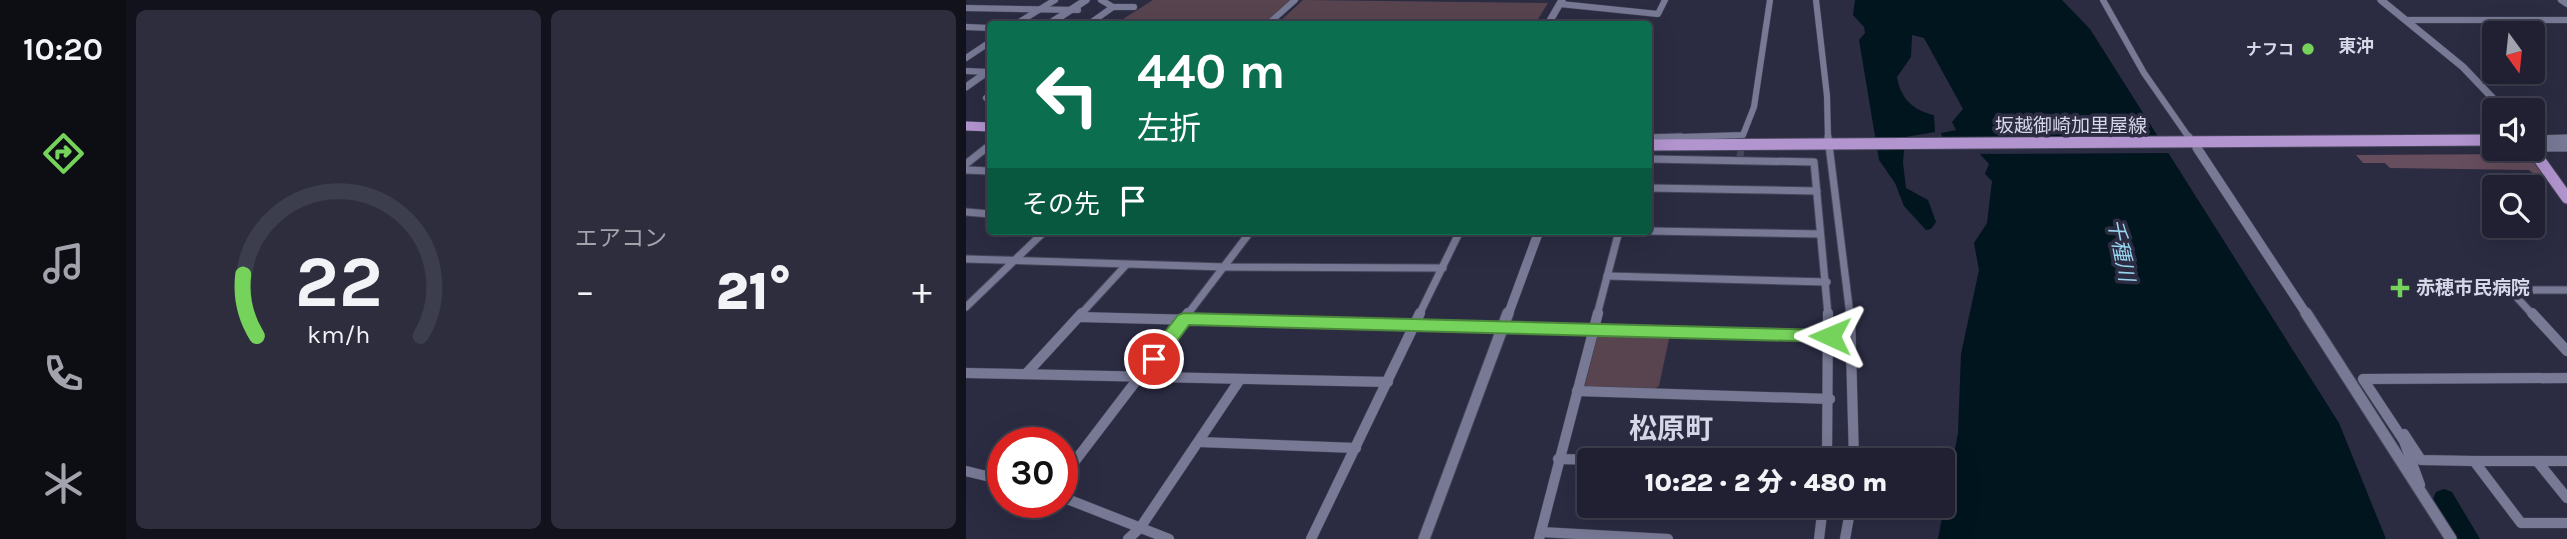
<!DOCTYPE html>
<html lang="ja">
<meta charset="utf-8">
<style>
:root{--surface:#202032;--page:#2d2d3e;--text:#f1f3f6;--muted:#a2a3ac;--line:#3d3e4d;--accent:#75d25b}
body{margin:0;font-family:Karla,"Noto Sans JP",sans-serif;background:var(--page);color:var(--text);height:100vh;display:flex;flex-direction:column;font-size:26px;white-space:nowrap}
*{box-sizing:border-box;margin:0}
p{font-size:23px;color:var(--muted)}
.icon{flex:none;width:38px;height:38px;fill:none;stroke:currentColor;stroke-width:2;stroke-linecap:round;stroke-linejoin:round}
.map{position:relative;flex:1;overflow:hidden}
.drawer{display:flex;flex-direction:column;gap:10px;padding:10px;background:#12121c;width:840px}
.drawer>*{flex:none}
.hud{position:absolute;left:21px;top:21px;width:665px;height:214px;border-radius:7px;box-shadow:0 7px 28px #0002,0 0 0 2px var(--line);background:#0b6e4f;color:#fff;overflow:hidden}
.needle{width:46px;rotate:165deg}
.controls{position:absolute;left:1516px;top:21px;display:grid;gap:14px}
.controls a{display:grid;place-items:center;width:63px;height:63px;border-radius:7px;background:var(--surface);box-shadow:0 7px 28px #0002,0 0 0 2px var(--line);font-size:35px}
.speed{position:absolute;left:21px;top:427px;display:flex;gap:14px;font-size:35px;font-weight:700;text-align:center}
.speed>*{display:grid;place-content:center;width:91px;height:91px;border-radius:50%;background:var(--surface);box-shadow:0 7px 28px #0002,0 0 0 2px var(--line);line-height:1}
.speed .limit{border:10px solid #d22;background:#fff;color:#111}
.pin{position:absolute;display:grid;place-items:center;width:60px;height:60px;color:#fff;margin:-30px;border:4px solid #fff;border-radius:50%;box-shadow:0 2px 7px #0007}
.me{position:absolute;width:77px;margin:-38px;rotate:271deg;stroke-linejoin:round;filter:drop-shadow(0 0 5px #0008)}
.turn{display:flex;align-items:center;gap:24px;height:147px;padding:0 35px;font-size:32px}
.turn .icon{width:91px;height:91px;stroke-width:2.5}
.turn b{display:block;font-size:49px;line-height:60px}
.then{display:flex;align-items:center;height:66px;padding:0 35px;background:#0003;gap:14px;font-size:26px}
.big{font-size:52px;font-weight:800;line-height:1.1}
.drawer .tile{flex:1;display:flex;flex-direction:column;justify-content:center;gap:10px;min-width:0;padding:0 24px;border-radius:10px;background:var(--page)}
.drawer .dial{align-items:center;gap:0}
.dial svg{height:182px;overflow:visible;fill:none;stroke:var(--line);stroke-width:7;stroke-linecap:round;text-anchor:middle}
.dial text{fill:var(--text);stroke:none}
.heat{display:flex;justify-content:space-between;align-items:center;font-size:38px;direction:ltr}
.drawer .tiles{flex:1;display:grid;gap:10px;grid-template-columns:repeat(2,1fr)}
.trip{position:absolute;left:611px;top:448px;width:378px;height:70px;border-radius:7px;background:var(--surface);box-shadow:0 7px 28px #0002,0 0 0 2px var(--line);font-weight:800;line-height:70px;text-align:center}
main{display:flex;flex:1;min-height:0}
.menu{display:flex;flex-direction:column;width:126px;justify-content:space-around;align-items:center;background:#0d0d14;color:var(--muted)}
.menu .icon{width:49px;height:49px}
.menu .on{color:var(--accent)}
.menu b{font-size:32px;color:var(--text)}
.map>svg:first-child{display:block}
.green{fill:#57444f}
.forest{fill:#674e5e}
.water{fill:#01151e}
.pier{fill:#2b2b42}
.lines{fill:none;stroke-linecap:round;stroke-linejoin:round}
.river{fill:#01151e;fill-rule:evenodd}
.minor-tunnel{stroke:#45455b;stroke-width:7;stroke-dasharray:7 3.5;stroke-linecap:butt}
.minor-far2-casing{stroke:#46465a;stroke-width:7}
.minor-far1-casing{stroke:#46465a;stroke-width:9}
.minor-casing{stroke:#46465a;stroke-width:11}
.tertiary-far2-casing{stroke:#46465a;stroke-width:8}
.tertiary-far1-casing{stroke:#46465a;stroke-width:10}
.tertiary-casing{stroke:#46465a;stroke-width:13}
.primary-far1-casing{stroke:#46465a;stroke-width:10}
.primary-casing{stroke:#46465a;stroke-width:13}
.minor-far2{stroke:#787995;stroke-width:6}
.minor-far1{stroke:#787995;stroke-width:7}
.minor{stroke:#787995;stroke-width:10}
.tertiary-far2{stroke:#787995;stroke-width:7}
.tertiary-far1{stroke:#787995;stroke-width:9}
.tertiary{stroke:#787995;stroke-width:11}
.primary-far1{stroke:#b294cf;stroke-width:9}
.primary{stroke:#b294cf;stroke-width:11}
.route{fill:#75d25b;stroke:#4c883b;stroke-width:2}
.poi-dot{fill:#75d25b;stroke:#2b2b42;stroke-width:2.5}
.labels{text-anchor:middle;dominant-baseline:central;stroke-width:7;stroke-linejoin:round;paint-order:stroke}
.far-poi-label{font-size:16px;font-weight:bold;fill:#d6d7e7;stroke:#2b2b42;text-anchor:end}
.far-neighbourhood-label{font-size:18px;font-weight:bold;fill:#d6d7e7;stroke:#2b2b42}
.street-label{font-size:19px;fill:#d6d7e7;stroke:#2b2b42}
.poi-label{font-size:19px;font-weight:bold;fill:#d6d7e7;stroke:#2b2b42;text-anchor:start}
.water-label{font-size:21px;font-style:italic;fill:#98d6ef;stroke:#2b2b42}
.near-quarter-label{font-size:28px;font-weight:bold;fill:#d6d7e7;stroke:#2b2b42}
</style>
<main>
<nav class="menu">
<b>10:20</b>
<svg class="icon on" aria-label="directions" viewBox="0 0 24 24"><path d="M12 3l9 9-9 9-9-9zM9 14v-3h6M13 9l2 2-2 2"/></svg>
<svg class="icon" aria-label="music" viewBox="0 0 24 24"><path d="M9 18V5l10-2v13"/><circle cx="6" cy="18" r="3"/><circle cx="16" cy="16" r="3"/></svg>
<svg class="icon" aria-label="phone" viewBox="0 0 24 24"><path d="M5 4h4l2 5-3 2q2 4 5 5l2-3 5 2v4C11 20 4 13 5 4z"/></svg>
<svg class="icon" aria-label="climate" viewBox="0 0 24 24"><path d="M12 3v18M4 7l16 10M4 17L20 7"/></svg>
</nav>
<section class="drawer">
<div class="tiles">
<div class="tile dial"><svg viewBox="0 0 100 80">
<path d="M14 69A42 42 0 1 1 86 69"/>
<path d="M14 69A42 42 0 0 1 8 42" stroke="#75d25b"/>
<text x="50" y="56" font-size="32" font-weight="700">22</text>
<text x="50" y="72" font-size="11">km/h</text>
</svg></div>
<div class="tile"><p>エアコン</p>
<div class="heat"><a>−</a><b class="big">21°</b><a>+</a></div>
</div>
</div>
</section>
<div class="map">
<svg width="1601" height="539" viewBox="0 0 1601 539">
<rect width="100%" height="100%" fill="#2b2b42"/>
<g class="green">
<path d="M187 0H324L300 24H149Z"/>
<path d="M337 0 582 3 569 24H311Z"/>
<path d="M638 335H698L703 339 693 386 688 389 621 388 619 385 631 337Z"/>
</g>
<path class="forest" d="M1556 154 1564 158 1577 175H1569L1563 170 1424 168 1419 163H1397L1390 155Z"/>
<path class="water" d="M889 0H1096L1124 29 1373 423 1420 539H972L992 433 995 354 1013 270 1008 243 1021 223 1026 181 1019 174 1023 164 1013 153 978 143 975 133 990 130 986 122 997 109 958 38 946 35 945 57 931 77C934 98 948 111 968 115L969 132 939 137 937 163 940 188 962 200 970 222 965 229 960 230 938 206 929 183 913 160 893 40 899 33 898 27 887 15Z"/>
<path class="pier" d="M1198 138 1208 153 1003 154 976 146Z"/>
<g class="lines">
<path class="river" d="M1478 489 1486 492 1514 539H1489L1467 499 1470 492Z"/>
<path class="minor-tunnel" d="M774 157 776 141"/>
<defs>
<g id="minor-far2">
<path d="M850 0 861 96 862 139"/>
<path d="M1137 0 1178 73 1224 139"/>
<path d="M1595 0 1601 4"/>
<path d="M594 4 692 14 699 0"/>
<path d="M147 7H168"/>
<path d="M0 8 112 10"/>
<path d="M1441 20H1601"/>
<path d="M50 24 89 0"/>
<path d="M123 24 147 7 135 0"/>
<path d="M302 24 329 0"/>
<path d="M0 27 24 28"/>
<path d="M0 58 24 42"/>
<path d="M0 71 24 72"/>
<path d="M24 95 20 98 24 100"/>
<path d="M682 138 777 135 788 107 804 0"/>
</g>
<g id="minor-far1">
<path d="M862 137 884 315"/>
<path d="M1223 137 1227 143"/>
<path d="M682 138 715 137"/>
<path d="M682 159 848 162 862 315"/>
<path d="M0 164 24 145"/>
<path d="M0 170 24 171"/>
<path d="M682 188 851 191"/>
<path d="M0 212 24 214"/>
<path d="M682 231 854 234"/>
<path d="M0 259 259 267 477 268"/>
<path d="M641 276 861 282"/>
<path d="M0 307 79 231"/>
<path d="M114 315 160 265"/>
<path d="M221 315 285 231"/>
<path d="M453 315 494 231"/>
<path d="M631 315 653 231"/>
<path d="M1567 315 1544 290H1601"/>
</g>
<g id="minor">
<path d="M884 313 888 460"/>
<path d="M1566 313 1601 351"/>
<path d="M113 317 864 336"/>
<path d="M0 373 422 382"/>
<path d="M60 374 116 313"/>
<path d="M611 391 864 399"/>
<path d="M1438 434 1455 460 1508 461"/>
<path d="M233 442 390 448"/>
<path d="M592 459 635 460"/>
<path d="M861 460 862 313"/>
<path d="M1571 461 1601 498"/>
<path d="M1601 461H1508L1555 523H1601"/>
<path d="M0 471 37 480"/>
<path d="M96 478 222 313"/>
<path d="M1454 485 1438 441 1397 379 1601 378"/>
<path d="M96 497 203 539"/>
<path d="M575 532 702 539"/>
<path d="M162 539 174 528 273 381"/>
<path d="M345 539 454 313"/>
<path d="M573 539 632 313"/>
<path d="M853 539 857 506"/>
<path d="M879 539 885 506"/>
</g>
<g id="tertiary-far2">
<path d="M1415 0 1497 67 1538 110"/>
<path d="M83 24 120 0"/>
<path d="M582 24 596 0"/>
<path d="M0 87 24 70"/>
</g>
<g id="tertiary-far1">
<path d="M1566 140 1601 139"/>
<path d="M1566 147H1601"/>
<path d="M1231 148 1341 315"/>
<path d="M542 315 573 231"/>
</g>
<g id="tertiary">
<path d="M1340 313 1485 539"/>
<path d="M458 539 542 313"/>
</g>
<path id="primary-far1" d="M0 126 24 127"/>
<g id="primary">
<path d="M682 145 1528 140"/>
<path d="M1566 149 1601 198"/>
</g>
</defs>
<use href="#minor-far2" class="minor-far2-casing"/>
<use href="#minor-far1" class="minor-far1-casing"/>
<use href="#minor" class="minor-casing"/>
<use href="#tertiary-far2" class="tertiary-far2-casing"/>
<use href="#tertiary-far1" class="tertiary-far1-casing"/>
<use href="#tertiary" class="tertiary-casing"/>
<use href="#primary-far1" class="primary-far1-casing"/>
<use href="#primary" class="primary-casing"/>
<use href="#minor-far2" class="minor-far2"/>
<use href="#minor-far1" class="minor-far1"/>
<use href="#minor" class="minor"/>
<use href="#tertiary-far2" class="tertiary-far2"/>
<use href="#tertiary-far1" class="tertiary-far1"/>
<use href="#tertiary" class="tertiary"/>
<use href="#primary-far1" class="primary-far1"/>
<use href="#primary" class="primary"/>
</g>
<path class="route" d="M218 313 864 330 873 336 864 342 223 325 194 364H182L179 359 182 354 212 315Z"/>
<g class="poi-dot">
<circle cx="1342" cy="49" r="7"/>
<path d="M1430.5 277.5h7v7h7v7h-7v7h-7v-7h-7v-7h7z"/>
</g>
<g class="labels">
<g class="far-poi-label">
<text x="1328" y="49">ナフコ</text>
</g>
<g class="far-neighbourhood-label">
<text x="1390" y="46">東沖</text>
</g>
<g class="street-label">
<text x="1105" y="126">坂越御崎加里屋線</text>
</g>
<g class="poi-label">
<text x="1450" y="288">赤穂市民病院</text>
</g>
<g class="water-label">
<text transform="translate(1155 250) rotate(79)">千種川</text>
</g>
<g class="near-quarter-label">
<text x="705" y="428">松原町</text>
</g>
</g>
</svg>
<div class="controls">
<a><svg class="needle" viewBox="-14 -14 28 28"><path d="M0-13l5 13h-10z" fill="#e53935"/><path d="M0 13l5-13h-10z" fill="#a2a3ac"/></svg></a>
<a><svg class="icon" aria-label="sound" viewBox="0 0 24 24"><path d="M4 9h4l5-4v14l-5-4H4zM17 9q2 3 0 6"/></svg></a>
<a><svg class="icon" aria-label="search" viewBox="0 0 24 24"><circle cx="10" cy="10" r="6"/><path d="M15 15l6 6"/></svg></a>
</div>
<div class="speed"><div class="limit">30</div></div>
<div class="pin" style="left:188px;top:359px;background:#d93025"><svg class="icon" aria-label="arrive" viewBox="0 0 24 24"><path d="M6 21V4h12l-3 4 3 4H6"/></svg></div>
<svg class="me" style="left:864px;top:336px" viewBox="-20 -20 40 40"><path d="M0-17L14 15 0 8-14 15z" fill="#75d25b" stroke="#fff" stroke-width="4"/></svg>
<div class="trip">10:22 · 2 分 · 480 m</div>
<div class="hud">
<div class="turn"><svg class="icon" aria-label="left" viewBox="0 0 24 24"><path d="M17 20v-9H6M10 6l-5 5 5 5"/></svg><div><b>440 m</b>左折</div></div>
<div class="then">その先<svg class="icon" aria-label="arrive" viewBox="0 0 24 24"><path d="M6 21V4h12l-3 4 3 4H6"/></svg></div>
</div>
</div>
</main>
